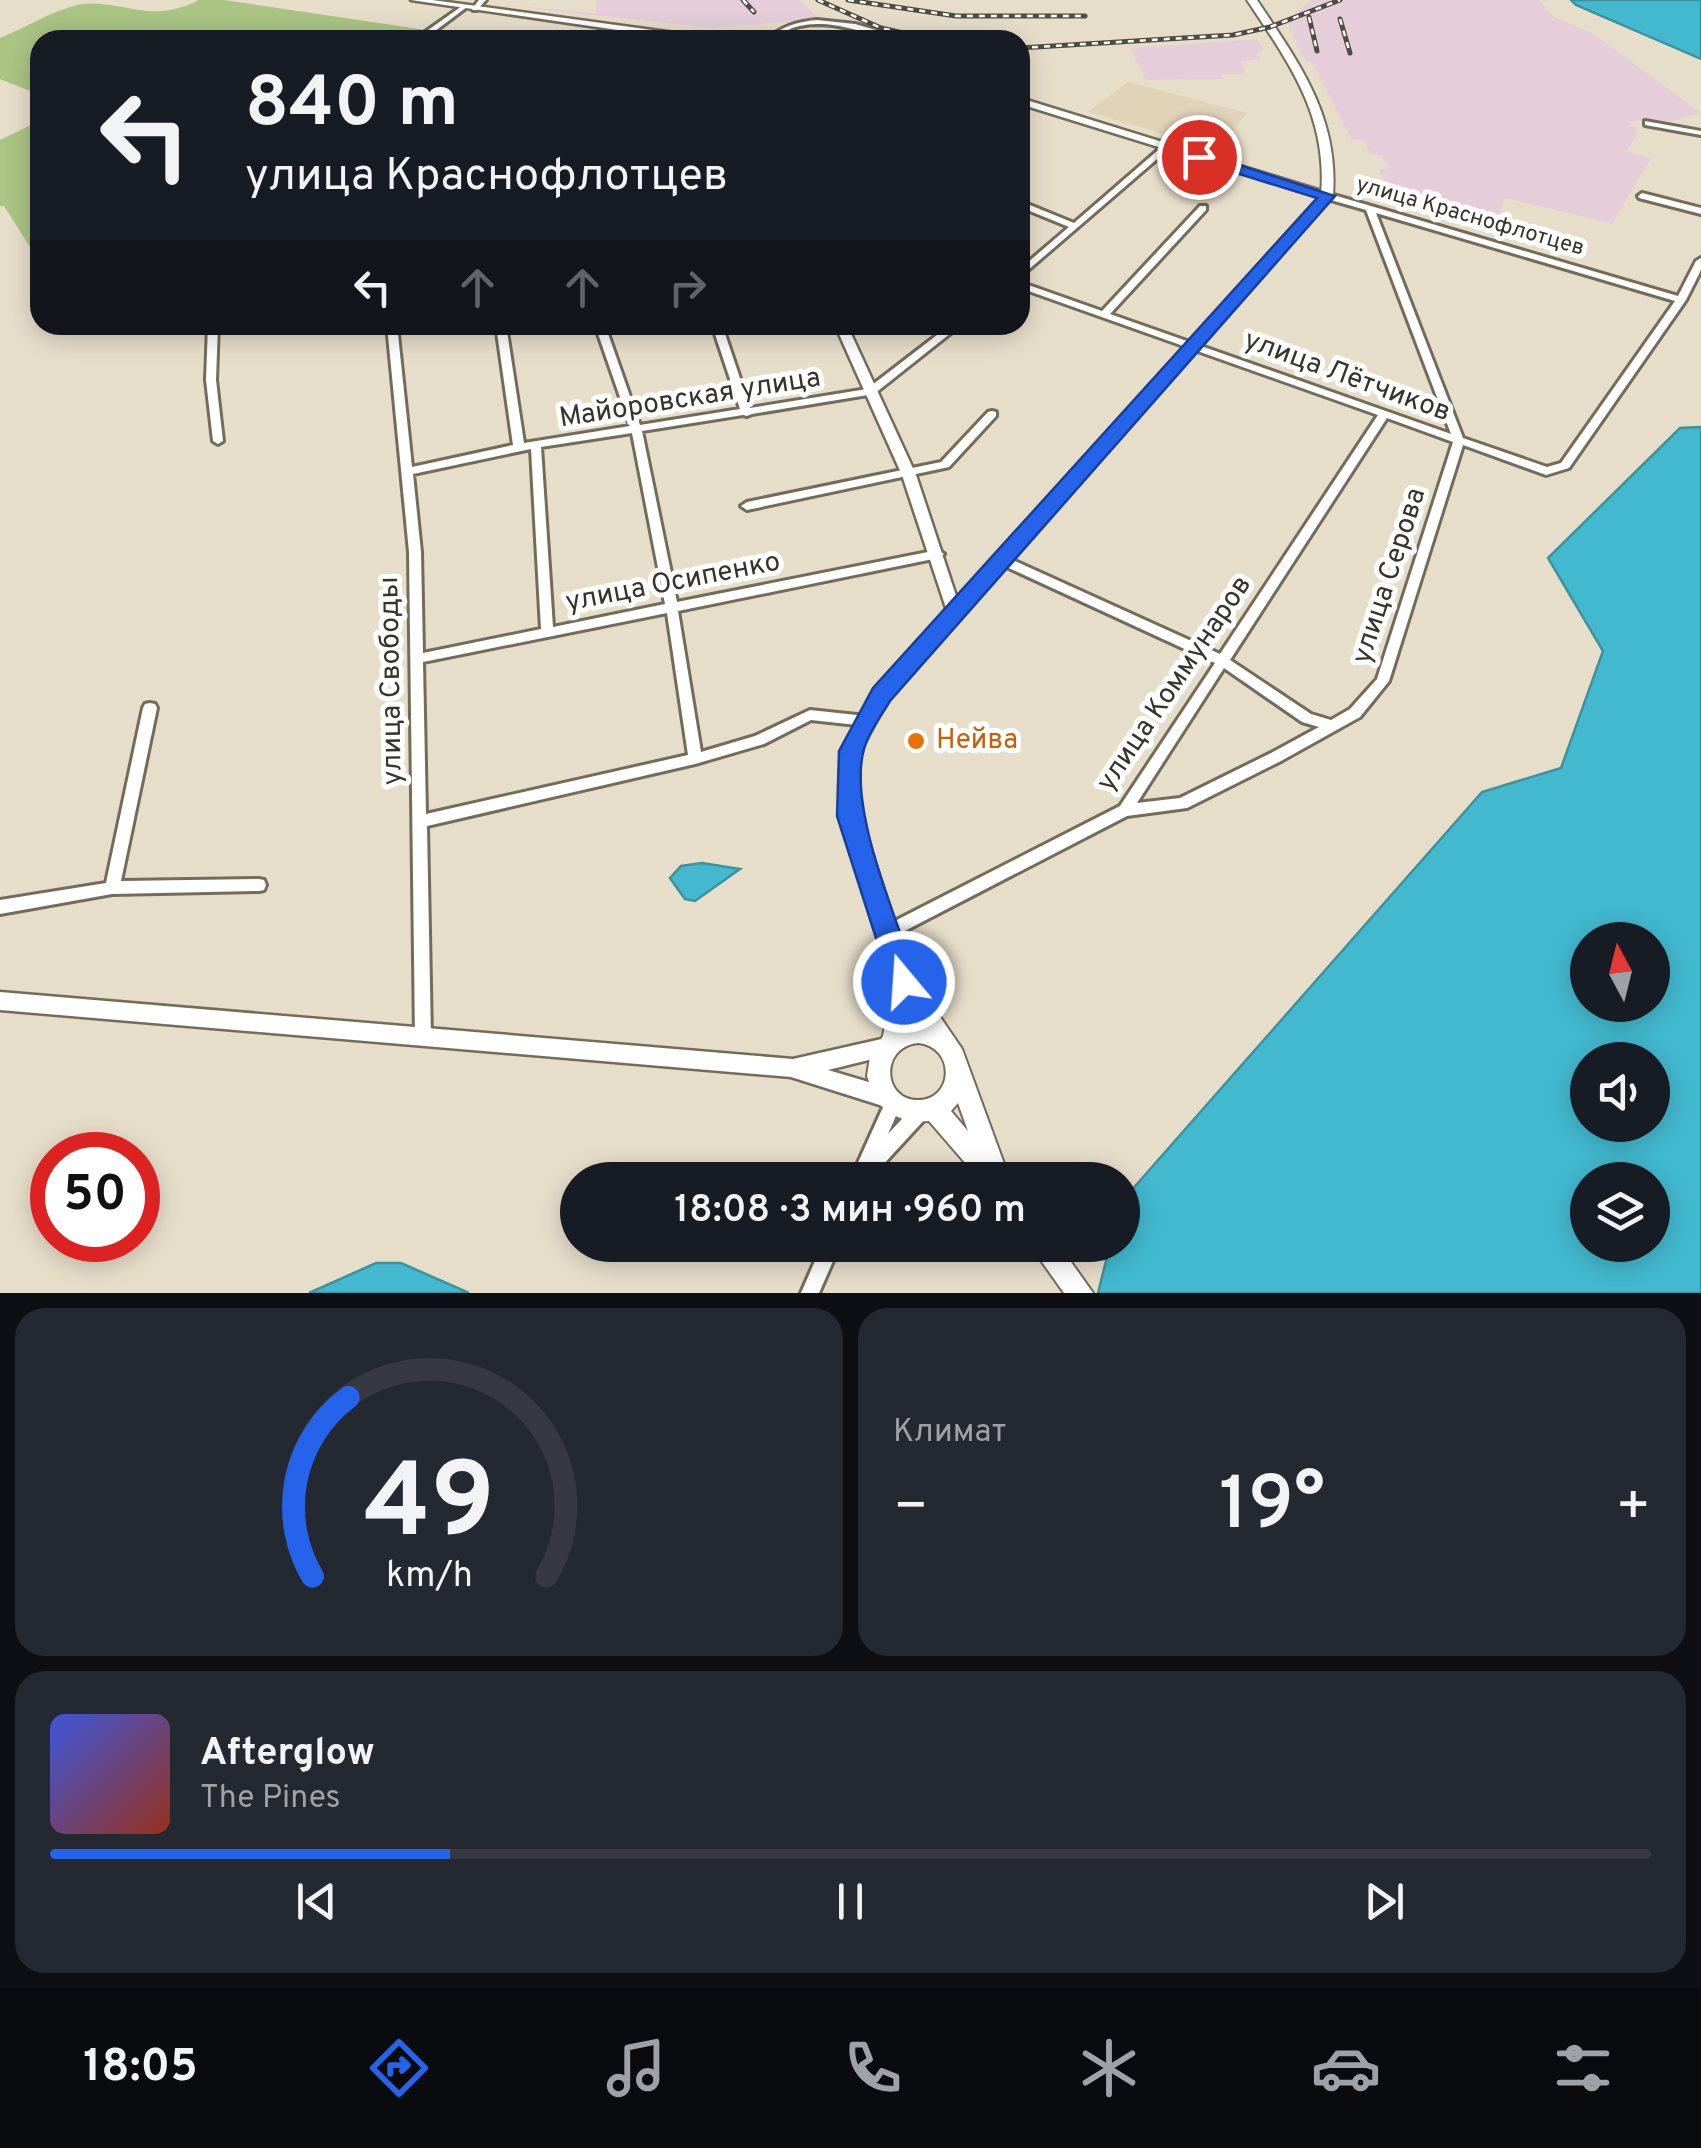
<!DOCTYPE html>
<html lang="ru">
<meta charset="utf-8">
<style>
:root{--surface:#171b24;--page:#242831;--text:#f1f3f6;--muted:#9ea1a6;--line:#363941;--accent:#2563eb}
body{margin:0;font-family:Overpass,sans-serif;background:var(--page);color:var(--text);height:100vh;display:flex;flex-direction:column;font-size:38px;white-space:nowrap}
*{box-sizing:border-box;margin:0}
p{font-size:32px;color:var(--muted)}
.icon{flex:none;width:55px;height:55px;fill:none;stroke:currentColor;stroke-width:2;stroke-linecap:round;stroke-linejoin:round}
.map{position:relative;height:1293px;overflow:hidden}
.details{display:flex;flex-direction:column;gap:15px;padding:15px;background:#0d0f14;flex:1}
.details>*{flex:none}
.top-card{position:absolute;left:30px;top:30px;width:1000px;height:305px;border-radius:30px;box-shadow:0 5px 25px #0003;background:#171b24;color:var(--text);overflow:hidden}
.needle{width:65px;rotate:353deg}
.controls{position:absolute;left:1570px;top:922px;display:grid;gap:20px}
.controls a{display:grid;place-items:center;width:100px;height:100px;border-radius:50%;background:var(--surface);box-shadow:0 5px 25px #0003;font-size:50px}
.speed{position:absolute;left:30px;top:1132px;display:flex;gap:20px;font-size:50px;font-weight:700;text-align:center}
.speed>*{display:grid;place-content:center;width:130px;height:130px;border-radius:50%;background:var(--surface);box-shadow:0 5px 25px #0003;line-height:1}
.speed .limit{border:15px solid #d22;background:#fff;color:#111}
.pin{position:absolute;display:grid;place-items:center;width:85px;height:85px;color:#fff;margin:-42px;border:5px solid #fff;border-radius:50%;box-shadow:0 2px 10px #0007}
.me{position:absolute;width:110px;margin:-55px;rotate:342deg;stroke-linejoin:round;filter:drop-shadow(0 0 8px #0008)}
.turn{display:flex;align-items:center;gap:35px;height:210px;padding:0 50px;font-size:45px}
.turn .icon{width:130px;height:130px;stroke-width:2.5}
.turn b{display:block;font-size:70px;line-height:85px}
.lanes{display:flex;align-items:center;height:95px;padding:0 50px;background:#0003;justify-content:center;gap:50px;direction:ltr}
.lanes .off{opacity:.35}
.big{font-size:75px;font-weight:600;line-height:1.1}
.details .tile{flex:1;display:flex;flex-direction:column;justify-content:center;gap:15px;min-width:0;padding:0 35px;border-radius:30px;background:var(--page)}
.details .dial{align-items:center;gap:0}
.dial svg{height:260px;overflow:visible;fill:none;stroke:var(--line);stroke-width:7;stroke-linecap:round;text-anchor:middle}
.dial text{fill:var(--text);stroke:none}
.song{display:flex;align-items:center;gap:30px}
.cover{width:120px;height:120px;border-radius:15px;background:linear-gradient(135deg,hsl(230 70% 55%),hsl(10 70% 35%))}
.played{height:10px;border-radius:5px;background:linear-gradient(90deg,var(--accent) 25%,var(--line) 25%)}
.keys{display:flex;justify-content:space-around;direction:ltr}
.heat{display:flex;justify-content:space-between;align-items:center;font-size:55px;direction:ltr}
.details .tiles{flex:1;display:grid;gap:15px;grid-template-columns:1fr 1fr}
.tile:last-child{grid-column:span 2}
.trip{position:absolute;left:560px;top:1162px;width:580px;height:100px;border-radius:50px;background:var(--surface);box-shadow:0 5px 25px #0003;font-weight:600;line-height:100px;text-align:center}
.tabs{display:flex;height:160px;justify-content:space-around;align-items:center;background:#090b0e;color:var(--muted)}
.tabs .icon{width:70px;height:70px}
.tabs .active{color:var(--accent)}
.tabs b{font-size:45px;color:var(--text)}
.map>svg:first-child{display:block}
.built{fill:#e0d3b8}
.industrial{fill:#e5ced9}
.green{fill:#aac483}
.water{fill:#42b9cf;stroke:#3e919e;stroke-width:2.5;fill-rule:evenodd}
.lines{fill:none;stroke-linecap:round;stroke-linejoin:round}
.minor-casing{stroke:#746c5a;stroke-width:6}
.tertiary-casing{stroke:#746c5a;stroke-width:5}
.secondary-casing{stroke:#746c5a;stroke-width:4}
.minor{fill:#fff;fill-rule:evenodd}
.tertiary{fill:#fff;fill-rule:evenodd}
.secondary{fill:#fff;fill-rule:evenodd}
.rail-casing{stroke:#4f4b41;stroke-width:5}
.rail{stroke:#fff;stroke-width:2.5;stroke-dasharray:6;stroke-linecap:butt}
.route{fill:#2563eb;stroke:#184099;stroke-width:2.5}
.food-dot{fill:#e8710a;stroke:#fff;stroke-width:4}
.labels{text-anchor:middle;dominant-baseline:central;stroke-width:10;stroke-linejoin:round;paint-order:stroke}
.far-street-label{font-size:22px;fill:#36332b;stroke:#fff}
.street-label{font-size:28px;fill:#36332b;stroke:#fff}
.food-label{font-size:28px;fill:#c56008;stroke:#fff;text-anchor:start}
</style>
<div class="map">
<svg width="1701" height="1293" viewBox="0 0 1701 1293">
<rect width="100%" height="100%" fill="#e7deca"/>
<path class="built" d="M1128 82 1247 113 1217 149 1088 112Z"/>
<g class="industrial">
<path d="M597 0H800L819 19 712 28 491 4 595 13Z"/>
<path d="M1311 0H1539L1554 17 1592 33 1701 113 1672 121H1628L1639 133 1626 151 1651 158 1612 224 1506 198 1490 230 1415 208 1397 207 1379 169H1389L1381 155 1370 154 1364 140 1351 139 1312 62H1306L1289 29V21L1299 17 1294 13Z"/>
<path d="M1257 39 1264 49 1257 53 1261 59 1241 61 1245 74H1222L1223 79 1146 80 1130 48Z"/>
</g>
<g class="green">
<path d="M199 0H224L426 30 412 40H40V95L0 79V38C25 28 55 9 82 4 125 0 149 25 199 0Z"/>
<path d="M40 115V250H32L4 206H0V140L29 126Z"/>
</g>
<g class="water">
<path d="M1571 0H1701V59L1576 5Z"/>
<path d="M1701 427V1293H1098L1110 1245H1122L1123 1200 1482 792 1561 768 1603 651 1548 558 1680 428ZM1588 940H1652V1005H1588ZM1588 1060H1652V1125H1588ZM1588 1180H1652V1245H1588Z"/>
<path d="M702 863 740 869 695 901 685 899 670 878 681 866Z"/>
<path d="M376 1263H401L469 1293H309Z"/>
</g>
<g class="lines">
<defs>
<g id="minor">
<path d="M479 0H486L477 10H473L472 9Z"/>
<path d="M462 6 467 7 423 40H414Z"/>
<path d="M817 20 855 24 911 40C880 40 852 25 821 24 810 24 798 25 788 30 779 35 777 40 766 40 782 26 797 22 817 20Z"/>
<path d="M598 32 603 33 598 40H590Z"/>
<path d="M1645 121 1701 131V135L1645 125Z"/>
<path d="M1164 145 1171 147 1020 277V269L1069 227 1020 207V201L1074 223Z"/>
<path d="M1642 193 1701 208V214L1639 198 1638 196Z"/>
<path d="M1324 194H1330L1678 296 1696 261 1701 258V270L1686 300 1569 468 1546 475 1463 445 1389 681 1360 717 1281 761 1187 808 1127 816 893 937 888 939 883 937 880 932 883 927 1120 806 1215 663 1000 564 998 561 1000 558H1008L1220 654 1378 415 1020 288V282L1102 311 1200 206H1206V210L1110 314 1451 434 1366 210 1324 198ZM1376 213 1675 301 1561 463 1547 467 1463 438ZM1387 418 1453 442 1377 679 1350 709 1331 720 1311 714 1230 660ZM1224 668 1302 722 1319 727 1271 753 1180 798 1137 803Z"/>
<path d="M208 325H218L216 380 223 441 218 444 213 441 206 380Z"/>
<path d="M387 325H397L412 467 513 445 496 325H506L524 443 630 426 595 325H605L640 425 740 409 712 325H722L750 408 867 389 950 325H961L874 394 752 414 747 416 743 415 642 431 677 602 938 550 944 554 938 558 678 611 701 752 755 736 810 710 866 716 871 717 873 721 871 725 866 726 811 720 764 744 695 764 427 826 431 1037 429 1042 423 1045 417 1042 415 1037 409 552ZM632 433 665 604 553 627 541 447ZM531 449 541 629 423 653 421 552 413 474ZM667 613 688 755 426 814 423 662Z"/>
<path d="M992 411 996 412V416L949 467 747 510 741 506 747 502 941 462 988 412Z"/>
<path d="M150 703 155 704 157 708 121 881 259 879 264 880 266 885 264 890 259 891 112 894 0 914V900L106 883 143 708 145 704Z"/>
<path d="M894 1094 900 1096 902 1102 888 1134 914 1106 920 1104 926 1106 928 1112 926 1118 869 1180H854L852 1176 888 1096Z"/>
<path d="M822 1245H840L819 1293H801Z"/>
</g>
<g id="tertiary">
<path d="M411 0H432L704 37 708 40H686Z"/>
<path d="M1020 98 1331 194 1332 196 1323 198 1020 104Z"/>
<path d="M835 325H847L916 475 962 614 960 618 955 619 948 614 902 475Z"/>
<path d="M0 992 793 1059 886 1038 893 1040 896 1047 893 1054 828 1070 889 1088 896 1091 899 1098 896 1105 889 1108 791 1077 0 1010Z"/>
</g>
<g id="secondary">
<path d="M1247 0H1257C1299 63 1339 116 1333 196L888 700 860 751V816L913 977 962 1049 1010 1180H980L929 1121 910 1122 888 1113 875 1099 867 1076 870 1057 883 1036 893 982 840 816 842 751 876 690 1321 195C1328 116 1289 63 1247 0ZM910 1009 918 1022 907 1024ZM918 1043C956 1047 954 1100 918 1100 882 1100 880 1047 918 1043ZM958 1103 968 1131 951 1111Z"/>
<path d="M1030 1245H1059L1093 1293H1064Z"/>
</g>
</defs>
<use href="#minor" class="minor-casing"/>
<use href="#tertiary" class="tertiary-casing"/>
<use href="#secondary" class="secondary-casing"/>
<use href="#minor" class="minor"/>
<use href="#tertiary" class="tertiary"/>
<use href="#secondary" class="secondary"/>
<defs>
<g id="rail">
<path d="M743 0 754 12"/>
<path d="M818 0 881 28 934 40"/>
<path d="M848 0 956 16H1085"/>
<path d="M1309 17 1317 51"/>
<path d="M1340 19 1350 53"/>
<path d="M1020 48 1233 35 1270 27 1340 0"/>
</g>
</defs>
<use href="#rail" class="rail-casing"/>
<use href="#rail" class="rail"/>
</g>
<path class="route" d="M1199 152 1335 196 890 701C881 716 869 732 864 749 847 808 898 923 918 982L914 991 904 995 894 991 890 982 837 816 839 751 873 688 1317 198 1194 160 1191 157Z"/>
<circle class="food-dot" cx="916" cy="741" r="10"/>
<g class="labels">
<g class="far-street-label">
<text transform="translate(1470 217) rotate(16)">улица Краснофлотцев</text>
</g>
<g class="street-label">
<text transform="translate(1347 377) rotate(20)">улица Лётчиков</text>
<text transform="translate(690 399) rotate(-9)">Майоровская улица</text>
<text transform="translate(1390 576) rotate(-72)">улица Серова</text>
<text transform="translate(673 583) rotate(-11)">улица Осипенко</text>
<text transform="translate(392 681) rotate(-91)">улица Свободы</text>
<text transform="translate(1175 684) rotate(-56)">улица Коммунаров</text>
</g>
<g class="food-label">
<text x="936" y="741">Нейва</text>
</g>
</g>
</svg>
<div class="controls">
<a><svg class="needle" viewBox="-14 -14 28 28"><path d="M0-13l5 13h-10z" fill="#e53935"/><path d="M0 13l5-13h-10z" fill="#9ea1a6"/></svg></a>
<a><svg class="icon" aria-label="sound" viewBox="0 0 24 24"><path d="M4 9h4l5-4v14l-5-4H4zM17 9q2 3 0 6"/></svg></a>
<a><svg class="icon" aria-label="layers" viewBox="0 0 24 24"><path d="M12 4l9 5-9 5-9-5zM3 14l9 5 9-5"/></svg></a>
</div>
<div class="speed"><div class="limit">50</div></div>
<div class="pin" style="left:1199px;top:157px;background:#d93025"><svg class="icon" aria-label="arrive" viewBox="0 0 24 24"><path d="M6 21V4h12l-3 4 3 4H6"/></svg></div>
<svg class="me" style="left:904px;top:982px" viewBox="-20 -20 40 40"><circle r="17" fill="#2563eb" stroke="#fff" stroke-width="3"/><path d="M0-11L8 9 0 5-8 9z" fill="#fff"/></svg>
<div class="trip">18:08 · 3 мин · 960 m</div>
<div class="top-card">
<div class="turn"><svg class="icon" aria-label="left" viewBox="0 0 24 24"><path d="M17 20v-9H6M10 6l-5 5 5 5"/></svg><div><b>840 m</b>улица Краснофлотцев</div></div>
<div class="lanes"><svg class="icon" aria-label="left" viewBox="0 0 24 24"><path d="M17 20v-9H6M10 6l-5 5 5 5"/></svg><svg class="icon off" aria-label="ahead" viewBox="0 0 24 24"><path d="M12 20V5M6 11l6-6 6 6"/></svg><svg class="icon off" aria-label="ahead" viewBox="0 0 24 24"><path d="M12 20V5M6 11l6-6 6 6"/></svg><svg class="icon off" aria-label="right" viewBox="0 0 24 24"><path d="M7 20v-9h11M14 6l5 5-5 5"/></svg></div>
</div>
</div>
<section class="details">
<div class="tiles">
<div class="tile dial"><svg viewBox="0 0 100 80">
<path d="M14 69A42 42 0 1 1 86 69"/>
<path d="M14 69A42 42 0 0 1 25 14" stroke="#2563eb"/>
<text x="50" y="56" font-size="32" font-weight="700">49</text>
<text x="50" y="72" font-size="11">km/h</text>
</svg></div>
<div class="tile"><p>Климат</p>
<div class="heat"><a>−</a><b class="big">19°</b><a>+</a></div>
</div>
<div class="tile">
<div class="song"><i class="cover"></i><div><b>Afterglow</b><p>The Pines</p></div></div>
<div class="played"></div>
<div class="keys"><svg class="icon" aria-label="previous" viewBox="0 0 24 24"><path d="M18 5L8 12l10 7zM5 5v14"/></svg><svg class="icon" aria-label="pause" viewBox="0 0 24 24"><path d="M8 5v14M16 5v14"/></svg><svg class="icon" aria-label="next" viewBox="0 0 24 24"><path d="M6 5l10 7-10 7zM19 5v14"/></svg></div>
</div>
</div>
</section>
<nav class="tabs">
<b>18:05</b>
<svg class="icon active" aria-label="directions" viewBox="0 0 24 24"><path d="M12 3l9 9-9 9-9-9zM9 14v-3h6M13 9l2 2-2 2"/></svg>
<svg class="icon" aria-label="music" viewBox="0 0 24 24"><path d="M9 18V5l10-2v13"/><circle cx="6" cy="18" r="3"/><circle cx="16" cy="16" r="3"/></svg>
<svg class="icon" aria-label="phone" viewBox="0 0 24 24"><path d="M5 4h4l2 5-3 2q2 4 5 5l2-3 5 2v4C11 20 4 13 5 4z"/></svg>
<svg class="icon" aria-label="climate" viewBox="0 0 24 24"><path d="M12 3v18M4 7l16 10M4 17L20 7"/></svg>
<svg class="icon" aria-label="car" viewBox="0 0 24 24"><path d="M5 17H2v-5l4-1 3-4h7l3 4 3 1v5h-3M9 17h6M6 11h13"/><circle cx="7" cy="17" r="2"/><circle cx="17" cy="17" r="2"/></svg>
<svg class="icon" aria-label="filters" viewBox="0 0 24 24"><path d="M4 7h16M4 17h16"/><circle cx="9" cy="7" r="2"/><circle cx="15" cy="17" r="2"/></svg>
</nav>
